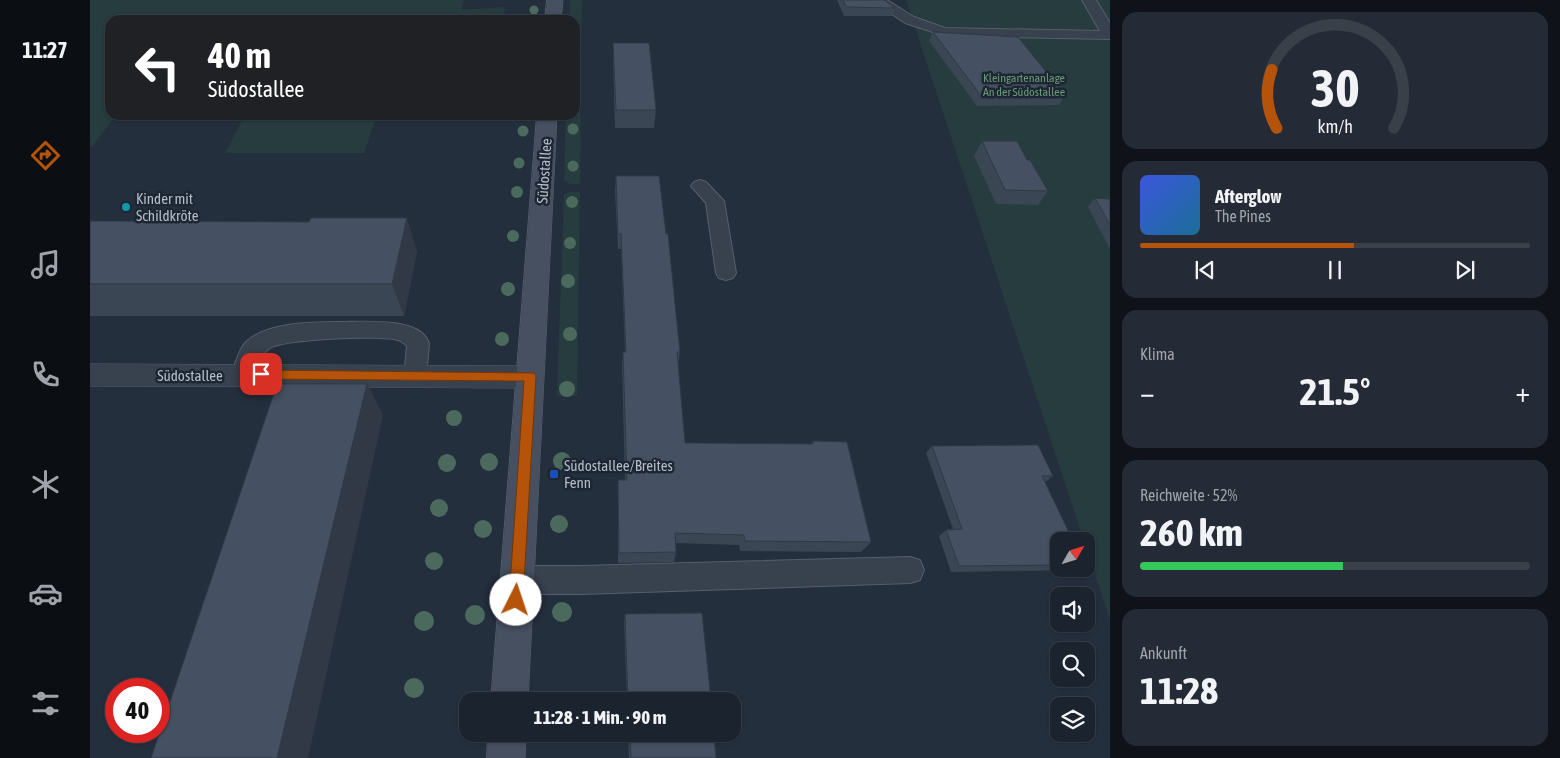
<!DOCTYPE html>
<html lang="de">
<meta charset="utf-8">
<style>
:root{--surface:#1b232e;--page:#242b36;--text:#f1f3f6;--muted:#a0a4aa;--line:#39404a;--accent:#b45309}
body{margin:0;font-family:"Asap Condensed",sans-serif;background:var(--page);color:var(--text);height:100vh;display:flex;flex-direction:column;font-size:19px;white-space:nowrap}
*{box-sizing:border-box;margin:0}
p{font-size:16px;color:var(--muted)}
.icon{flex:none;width:28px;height:28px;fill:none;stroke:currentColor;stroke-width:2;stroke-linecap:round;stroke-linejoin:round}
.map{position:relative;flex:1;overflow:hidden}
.side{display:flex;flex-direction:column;gap:12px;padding:12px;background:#0f1319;width:450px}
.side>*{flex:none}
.hud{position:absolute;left:15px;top:15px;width:475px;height:105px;border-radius:15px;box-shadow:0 1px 4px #0004,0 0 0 1px var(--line);background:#202124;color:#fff;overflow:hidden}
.needle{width:32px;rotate:51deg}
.fabs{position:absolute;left:960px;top:532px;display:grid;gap:10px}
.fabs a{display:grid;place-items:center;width:45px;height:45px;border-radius:10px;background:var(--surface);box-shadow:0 1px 4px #0004,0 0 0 1px var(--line);font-size:25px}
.speed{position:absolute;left:15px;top:678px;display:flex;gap:10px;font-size:25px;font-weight:700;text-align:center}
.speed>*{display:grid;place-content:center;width:65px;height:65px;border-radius:50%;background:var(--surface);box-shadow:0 1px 4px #0004,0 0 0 1px var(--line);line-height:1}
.speed .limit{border:8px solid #d22;background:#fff;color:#111}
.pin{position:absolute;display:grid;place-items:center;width:42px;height:42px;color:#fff;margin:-21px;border-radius:10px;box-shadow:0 2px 8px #0006}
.me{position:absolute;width:55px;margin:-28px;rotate:4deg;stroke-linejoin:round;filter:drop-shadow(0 0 4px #0008)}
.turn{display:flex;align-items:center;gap:18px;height:105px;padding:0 20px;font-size:22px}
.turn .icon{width:65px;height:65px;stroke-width:2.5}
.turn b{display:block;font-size:35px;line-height:42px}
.big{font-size:38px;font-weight:700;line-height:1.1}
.side .card{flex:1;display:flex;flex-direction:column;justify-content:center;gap:8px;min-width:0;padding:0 18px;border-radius:15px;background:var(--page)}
.side .dial{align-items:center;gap:0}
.dial svg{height:130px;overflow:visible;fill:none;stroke:var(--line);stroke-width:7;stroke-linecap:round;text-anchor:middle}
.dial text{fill:var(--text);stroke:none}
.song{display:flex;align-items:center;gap:15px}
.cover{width:60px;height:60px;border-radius:8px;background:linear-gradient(135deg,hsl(230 70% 55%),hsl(200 70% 35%))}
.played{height:5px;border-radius:2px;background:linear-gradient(90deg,var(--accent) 55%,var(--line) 55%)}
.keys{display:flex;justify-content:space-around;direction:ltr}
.heat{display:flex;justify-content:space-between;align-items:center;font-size:28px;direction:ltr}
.charge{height:8px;border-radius:4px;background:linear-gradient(90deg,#34c759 52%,var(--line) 0)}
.trip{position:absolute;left:369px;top:692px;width:282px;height:50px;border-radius:15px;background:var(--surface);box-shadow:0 1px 4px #0004,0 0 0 1px var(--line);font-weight:700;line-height:50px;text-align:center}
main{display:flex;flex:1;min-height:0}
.dock{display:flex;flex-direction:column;width:90px;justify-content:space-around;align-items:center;background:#0b0e12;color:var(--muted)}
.dock .icon{width:35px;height:35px}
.dock .current{color:var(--accent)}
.dock b{font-size:22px;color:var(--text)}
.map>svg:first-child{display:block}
.green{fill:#263c3f}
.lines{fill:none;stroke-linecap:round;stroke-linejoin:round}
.lane-casing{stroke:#565f6c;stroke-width:2}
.street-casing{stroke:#565f6c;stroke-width:1}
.secondary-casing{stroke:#565f6c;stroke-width:1}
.lane{fill:#38414e;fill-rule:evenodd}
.street{fill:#38414e;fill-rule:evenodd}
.secondary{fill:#465061;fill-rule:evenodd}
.tree{fill:#4b6a5d}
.wall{fill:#3b4654}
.shaded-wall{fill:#303945}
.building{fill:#455162;stroke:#303945}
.route{fill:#b45309;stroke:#753606}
.culture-dot{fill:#0f9aa8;stroke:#1d2633;stroke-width:2}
.transit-dot{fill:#1a4fb4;stroke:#1d2633;stroke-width:2}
.labels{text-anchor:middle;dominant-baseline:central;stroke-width:5;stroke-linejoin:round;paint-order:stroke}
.far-park-label{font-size:12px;fill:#6b9a76;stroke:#1d2633}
.street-label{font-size:15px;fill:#b4bcc9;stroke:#1d2633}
.poi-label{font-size:15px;fill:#b4bcc9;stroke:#1d2633;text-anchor:start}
</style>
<main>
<nav class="dock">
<b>11:27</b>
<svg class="icon current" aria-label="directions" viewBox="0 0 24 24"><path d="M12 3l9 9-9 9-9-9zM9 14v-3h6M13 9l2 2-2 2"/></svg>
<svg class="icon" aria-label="music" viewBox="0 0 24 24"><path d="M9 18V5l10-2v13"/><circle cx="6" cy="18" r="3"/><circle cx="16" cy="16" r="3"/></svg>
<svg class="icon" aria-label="phone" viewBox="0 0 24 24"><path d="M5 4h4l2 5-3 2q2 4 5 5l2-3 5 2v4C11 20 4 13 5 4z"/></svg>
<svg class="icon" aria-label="climate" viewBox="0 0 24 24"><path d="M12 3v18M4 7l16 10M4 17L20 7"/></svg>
<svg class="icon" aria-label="car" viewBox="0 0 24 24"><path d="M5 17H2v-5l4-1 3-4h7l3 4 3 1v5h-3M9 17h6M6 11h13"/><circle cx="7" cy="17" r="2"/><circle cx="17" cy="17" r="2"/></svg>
<svg class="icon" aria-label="filters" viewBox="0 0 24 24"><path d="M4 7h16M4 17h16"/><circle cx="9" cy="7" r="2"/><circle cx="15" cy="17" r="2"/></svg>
</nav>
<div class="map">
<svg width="1020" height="758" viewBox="0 0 1020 758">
<rect width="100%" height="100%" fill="#242f3e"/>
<g class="green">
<path d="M0 0H374L371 10 415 7 413 20H20V115H26L2 147H0Z"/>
<path d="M480 0H492L491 56H485V20H480Z"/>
<path d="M816 0H1020V620L996 547V541H994Z"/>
<path d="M491 87 490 184H480L474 180 476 115H485V88Z"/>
<path d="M155 115H287L274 153H135Z"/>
<path d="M481 192H490L487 396H467L474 194Z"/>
</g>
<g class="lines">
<defs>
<g id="lane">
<path d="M781 0H797L824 17 855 28 1010 31 992 0H1006L1020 23V39L855 36 815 23Z"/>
<path d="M610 180 616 182 634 201 646 273 643 278 636 280 629 278 626 273 616 203 601 186 604 182Z"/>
<path d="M250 322C272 322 328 317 338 341 340 345 338 351 338 356 337 365 337 374 333 382L325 385 317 382 314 376 317 346C316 345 312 342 311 341 295 334 194 339 180 348 168 356 166 368 160 380L152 383 144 380 141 374C146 364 148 350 156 342 177 322 223 322 250 322Z"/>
<path d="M820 557 830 560 834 570 830 580 820 583 491 594H427L417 590 413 580 417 570 427 566H491Z"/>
</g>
<path id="street" d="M0 364 440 366 450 369 454 377 450 385 440 388 0 386Z"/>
<g id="secondary">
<path d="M457 0H473L471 20H455Z"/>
<path d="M447 115H467L438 701H401Z"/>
<path d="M398 734H436L435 758H397Z"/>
</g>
</defs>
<use href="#lane" class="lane-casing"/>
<use href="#street" class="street-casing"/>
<use href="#secondary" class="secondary-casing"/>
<use href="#lane" class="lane"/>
<use href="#street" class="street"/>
<use href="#secondary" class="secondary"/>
</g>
<g class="tree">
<circle cx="444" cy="10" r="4.5"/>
<circle cx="483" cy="129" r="5.5"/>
<circle cx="433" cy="131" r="5.5"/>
<circle cx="429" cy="163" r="5.5"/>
<circle cx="483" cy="166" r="5.5"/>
<circle cx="427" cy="192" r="6"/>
<circle cx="482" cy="202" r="6"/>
<circle cx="423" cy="236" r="6"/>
<circle cx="480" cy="243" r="6"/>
<circle cx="478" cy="281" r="7"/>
<circle cx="418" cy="289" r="7"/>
<circle cx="480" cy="334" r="7"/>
<circle cx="412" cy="339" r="7"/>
<circle cx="477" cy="389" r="8"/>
<circle cx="364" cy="418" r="8"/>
<circle cx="472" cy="461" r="9"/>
<circle cx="399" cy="462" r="9"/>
<circle cx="357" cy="463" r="9"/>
<circle cx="349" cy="508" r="9"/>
<circle cx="469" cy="524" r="9"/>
<circle cx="393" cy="529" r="9"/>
<circle cx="344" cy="561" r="9"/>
<circle cx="472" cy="612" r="10"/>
<circle cx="385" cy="615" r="10"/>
<circle cx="334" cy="621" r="10"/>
<circle cx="324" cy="688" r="10"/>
</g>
<g class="wall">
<path d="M747 0H794L805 8 802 16H754Z"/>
<path d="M843 32 975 95 969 105 887 106 839 41Z"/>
<path d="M523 43 566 110 564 128H525L523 60Z"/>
<path d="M892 141 937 160 958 191 948 205 906 204 884 156Z"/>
<path d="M526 176 576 234 590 352 588 364 595 443 721 444 723 441 781 542 771 552 650 551 649 545 586 543V552L584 562 528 563V480H535L532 366 533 352H535L531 249H528L525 191Z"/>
<path d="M1005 198 1020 199V249L998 207Z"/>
<path d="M0 221 219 222 327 251 314 316H0Z"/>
<path d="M842 446 963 476 955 482 969 541V569H986L984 570 861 572 849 536 856 530 863 529 836 453Z"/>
<path d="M535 614 621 701H537L534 623Z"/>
<path d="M538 734H624L626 758H539Z"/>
</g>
<g class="shaded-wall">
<path d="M317 218 327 251 314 316 302 284Z"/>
<path d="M277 384 293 415 218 758H187Z"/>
</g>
<g class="building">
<path d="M753 0H794L805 8 756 7Z"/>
<path d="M843 32 928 37 975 95 892 97Z"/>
<path d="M523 43H559L566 110H526Z"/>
<path d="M892 141H927L937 160H940L958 191 915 190Z"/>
<path d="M526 176H569L576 234H578L586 314 590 352H587L595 443 723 444V441L757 442 781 542 655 541 654 535 585 533 586 552 529 553 528 480H537L533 352H536L531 234H528Z"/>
<path d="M1005 198 1020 199V225Z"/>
<path d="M221 218H317L302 284H0V221L219 222Z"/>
<path d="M187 384H277L187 758H61Z"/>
<path d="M948 445 963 476H952L983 541H969V565L869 566 856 530 872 529 842 446Z"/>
<path d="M612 613 621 701H538L535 614Z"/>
<path d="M540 734H624L626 758H541Z"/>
</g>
<path class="route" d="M171 370 444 373 446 376 433 600 431 605 426 607 421 605 419 600 434 381 171 379 166 374Z"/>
<circle class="culture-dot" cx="36" cy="207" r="5"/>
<rect class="transit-dot" x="459" y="469" width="10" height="10" rx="2.5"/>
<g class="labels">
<g class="far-park-label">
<text x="934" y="78">Kleingartenanlage<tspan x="934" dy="14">An der Südostallee</tspan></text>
</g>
<g class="street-label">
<text transform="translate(454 171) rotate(-86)">Südostallee</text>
<text x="100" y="375">Südostallee</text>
</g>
<g class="poi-label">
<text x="46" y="198">Kinder mit<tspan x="46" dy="17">Schildkröte</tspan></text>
<text x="474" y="465">Südostallee/Breites<tspan x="474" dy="17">Fenn</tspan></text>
</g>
</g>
</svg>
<div class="fabs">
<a><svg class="needle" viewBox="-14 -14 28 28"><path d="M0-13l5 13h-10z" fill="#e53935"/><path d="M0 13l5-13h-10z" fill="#a0a4aa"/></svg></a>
<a><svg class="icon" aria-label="sound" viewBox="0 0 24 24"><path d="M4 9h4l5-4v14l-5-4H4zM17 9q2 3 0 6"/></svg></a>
<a><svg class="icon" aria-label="search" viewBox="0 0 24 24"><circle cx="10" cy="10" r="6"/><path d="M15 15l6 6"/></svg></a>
<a><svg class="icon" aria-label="layers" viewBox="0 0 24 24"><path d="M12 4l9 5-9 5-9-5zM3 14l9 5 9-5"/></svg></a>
</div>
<div class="speed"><div class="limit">40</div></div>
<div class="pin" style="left:171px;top:374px;background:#d93025"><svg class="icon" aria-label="arrive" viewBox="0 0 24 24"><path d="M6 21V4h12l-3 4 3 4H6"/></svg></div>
<svg class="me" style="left:426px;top:600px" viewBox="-20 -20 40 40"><circle r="19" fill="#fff"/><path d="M0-13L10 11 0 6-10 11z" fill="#b45309"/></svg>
<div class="trip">11:28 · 1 Min. · 90 m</div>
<div class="hud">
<div class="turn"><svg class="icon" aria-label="left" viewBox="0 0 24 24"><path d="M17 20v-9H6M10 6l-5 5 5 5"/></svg><div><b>40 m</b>Südostallee</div></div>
</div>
</div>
<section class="side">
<div class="card dial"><svg viewBox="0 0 100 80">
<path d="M14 69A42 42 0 1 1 86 69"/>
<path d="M14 69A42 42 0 0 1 11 33" stroke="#b45309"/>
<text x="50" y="56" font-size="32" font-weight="700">30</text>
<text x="50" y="72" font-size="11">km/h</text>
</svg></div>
<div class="card">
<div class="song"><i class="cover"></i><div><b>Afterglow</b><p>The Pines</p></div></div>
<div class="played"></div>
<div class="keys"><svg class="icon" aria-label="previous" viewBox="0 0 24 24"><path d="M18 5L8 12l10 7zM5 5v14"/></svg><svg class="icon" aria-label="pause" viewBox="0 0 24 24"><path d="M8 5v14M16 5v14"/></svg><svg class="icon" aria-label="next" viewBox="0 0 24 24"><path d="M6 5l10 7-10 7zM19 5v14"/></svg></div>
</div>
<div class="card"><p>Klima</p>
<div class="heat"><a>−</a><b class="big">21.5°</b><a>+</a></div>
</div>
<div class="card"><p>Reichweite · 52%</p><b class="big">260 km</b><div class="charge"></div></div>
<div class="card"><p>Ankunft</p><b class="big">11:28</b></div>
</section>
</main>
